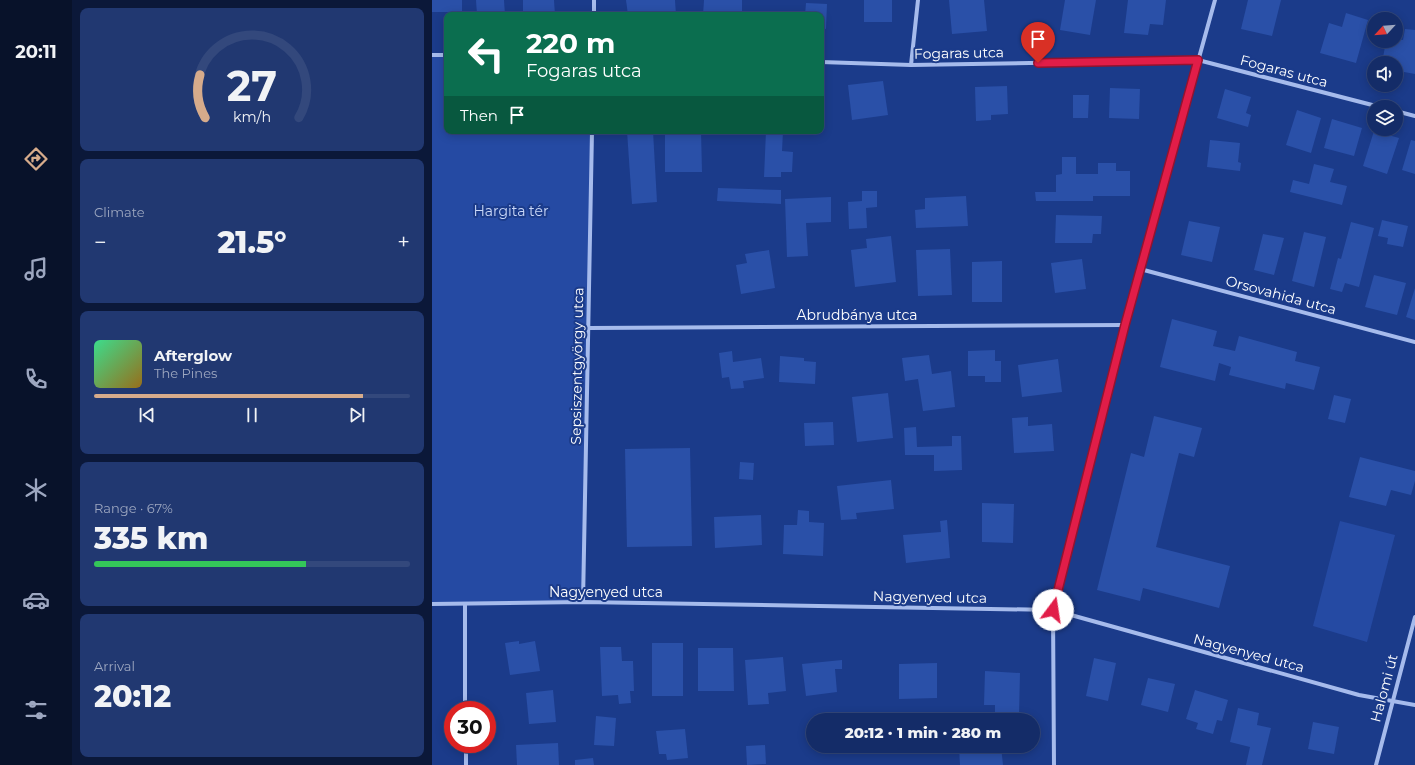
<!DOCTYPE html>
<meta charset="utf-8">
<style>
:root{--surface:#142c68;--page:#213871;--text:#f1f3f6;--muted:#9da7c0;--line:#33487c;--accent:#d6ab8b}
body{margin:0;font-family:Montserrat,sans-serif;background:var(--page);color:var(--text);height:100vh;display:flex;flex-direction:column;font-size:15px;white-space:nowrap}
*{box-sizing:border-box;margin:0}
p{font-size:13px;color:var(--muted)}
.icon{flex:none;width:22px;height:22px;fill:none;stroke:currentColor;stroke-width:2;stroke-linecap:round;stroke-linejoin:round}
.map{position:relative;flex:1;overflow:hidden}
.drawer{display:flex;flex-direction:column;gap:8px;padding:8px;background:#0b1839;width:360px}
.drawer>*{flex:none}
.top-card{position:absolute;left:12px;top:12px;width:380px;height:122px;border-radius:8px;box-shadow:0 2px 10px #0003,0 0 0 1px var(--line);background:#0b6e4f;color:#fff;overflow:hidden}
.needle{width:26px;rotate:244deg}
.controls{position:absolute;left:935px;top:12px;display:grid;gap:8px}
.controls a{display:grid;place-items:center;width:36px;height:36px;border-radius:50%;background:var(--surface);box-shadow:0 2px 10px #0003,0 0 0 1px var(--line);font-size:20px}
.speed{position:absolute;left:12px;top:701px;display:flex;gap:8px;font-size:20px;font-weight:700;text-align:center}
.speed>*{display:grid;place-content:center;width:52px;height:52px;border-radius:50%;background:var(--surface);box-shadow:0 2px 10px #0003,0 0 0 1px var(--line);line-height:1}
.speed .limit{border:6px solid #d22;background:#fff;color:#111}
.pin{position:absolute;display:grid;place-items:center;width:34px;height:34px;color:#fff;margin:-41px -17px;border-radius:50% 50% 50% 0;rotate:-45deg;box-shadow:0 0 4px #0007}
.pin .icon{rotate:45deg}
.me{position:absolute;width:44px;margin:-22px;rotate:14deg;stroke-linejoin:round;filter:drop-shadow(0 0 3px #0008)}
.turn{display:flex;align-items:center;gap:14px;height:84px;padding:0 16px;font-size:18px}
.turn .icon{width:52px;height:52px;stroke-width:2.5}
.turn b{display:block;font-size:28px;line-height:34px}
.then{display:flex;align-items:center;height:38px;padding:0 16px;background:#0003;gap:8px;font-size:15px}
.big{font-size:30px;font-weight:800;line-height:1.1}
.drawer .card{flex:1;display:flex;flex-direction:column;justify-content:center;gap:6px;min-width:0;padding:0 14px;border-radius:8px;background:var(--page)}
.drawer .dial{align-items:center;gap:0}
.dial svg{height:104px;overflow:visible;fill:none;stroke:var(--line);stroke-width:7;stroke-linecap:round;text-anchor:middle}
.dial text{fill:var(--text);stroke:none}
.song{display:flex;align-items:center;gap:12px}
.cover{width:48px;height:48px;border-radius:6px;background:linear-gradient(135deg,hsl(150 70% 55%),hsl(40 70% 35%))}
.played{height:4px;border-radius:2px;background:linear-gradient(90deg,var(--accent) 85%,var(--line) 85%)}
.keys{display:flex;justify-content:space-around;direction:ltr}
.heat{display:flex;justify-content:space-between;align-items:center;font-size:22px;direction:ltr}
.charge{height:6px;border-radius:3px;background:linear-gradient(90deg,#34c759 67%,var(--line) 0)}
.trip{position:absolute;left:374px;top:713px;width:234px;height:40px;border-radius:20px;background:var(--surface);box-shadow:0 2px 10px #0003,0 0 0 1px var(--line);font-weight:800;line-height:40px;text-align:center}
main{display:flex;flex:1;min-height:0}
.menu{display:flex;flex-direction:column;width:72px;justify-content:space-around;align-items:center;background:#08122a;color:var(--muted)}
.menu .icon{width:28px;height:28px}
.menu .current{color:var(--accent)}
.menu b{font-size:18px;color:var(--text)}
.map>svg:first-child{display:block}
.green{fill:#254aa3}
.building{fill:#2a50a8}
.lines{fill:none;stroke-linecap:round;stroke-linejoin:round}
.street{stroke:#a6bbec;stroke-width:4}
.route-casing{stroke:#92132f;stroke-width:10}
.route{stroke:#e11d48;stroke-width:7}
.labels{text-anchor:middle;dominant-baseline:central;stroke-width:4;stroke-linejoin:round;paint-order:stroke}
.street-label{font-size:14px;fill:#fff;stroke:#1b3b8a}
.park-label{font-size:14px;fill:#cbd9f9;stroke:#1b3b8a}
</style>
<main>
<nav class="menu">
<b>20:11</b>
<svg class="icon current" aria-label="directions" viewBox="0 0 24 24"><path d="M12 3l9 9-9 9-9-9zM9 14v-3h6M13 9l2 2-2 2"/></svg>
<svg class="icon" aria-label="music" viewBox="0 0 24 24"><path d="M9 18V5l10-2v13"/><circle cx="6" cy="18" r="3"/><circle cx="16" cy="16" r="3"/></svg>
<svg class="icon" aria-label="phone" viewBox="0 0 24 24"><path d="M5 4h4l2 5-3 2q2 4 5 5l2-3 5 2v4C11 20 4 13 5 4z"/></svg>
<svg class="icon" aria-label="climate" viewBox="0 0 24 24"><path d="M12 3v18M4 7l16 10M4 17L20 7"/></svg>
<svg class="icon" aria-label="car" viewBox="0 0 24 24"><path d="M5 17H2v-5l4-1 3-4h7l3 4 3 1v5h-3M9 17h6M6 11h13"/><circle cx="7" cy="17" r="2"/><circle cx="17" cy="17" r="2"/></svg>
<svg class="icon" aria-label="filters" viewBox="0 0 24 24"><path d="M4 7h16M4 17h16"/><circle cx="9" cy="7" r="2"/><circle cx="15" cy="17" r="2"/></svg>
</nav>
<section class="drawer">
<div class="card dial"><svg viewBox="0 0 100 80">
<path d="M14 69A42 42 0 1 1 86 69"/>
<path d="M14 69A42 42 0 0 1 10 36" stroke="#d6ab8b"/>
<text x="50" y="56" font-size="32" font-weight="700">27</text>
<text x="50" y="72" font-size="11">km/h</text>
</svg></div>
<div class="card"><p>Climate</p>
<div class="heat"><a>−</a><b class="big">21.5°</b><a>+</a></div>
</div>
<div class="card">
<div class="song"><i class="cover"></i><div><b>Afterglow</b><p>The Pines</p></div></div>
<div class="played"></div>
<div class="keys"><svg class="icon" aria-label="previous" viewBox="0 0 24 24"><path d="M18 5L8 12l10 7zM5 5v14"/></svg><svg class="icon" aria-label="pause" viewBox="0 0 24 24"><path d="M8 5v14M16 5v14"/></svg><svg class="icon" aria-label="next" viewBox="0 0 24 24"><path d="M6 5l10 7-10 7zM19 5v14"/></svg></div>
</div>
<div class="card"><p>Range · 67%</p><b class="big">335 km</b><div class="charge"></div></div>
<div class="card"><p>Arrival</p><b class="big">20:12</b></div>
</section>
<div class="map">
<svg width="983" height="765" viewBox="0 0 983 765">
<rect width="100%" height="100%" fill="#1b3b8a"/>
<g class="green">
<path d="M0 55H15V131H160L151 602 0 604Z"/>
<path d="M908 521 963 535 935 642 881 626Z"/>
</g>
<g class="building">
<rect x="0" y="0" width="30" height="12"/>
<path d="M44 0H72L73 15H45Z"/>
<path d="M91 0H122L123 15H91Z"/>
<path d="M194 0H243L244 15H196Z"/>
<path d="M272 0H310V15H271Z"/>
<rect x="432" y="0" width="28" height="22"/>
<path d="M517 0H552L555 31 520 34Z"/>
<path d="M633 0H664L658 35 628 30Z"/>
<path d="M696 0H734L731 25 718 24 716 35 692 33Z"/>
<path d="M816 0H849L840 36 809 29Z"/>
<path d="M374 3 395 4 394 29 389 28V15H373Z"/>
<path d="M914 13 936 20 924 63 888 53 897 23 910 27Z"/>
<path d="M973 29 983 30V74L972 72 971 77 964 76V63H950L954 41H964V39L971 40Z"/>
<path d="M451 81 456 115 420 120 416 85Z"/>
<path d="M575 86 576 114 559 115V120L544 121 543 87Z"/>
<path d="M678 88 708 89 707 119 677 118Z"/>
<path d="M793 89 819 97 814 113 819 115 816 127 785 118Z"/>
<path d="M641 95H657L656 118H641Z"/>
<path d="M865 110 889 118 879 153 854 145Z"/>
<path d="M900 119 930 128 922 156 892 148Z"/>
<path d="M195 131H221L225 202 200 204Z"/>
<path d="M233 131H269L270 172H233Z"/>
<path d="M334 131H351L350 151 361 152 360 172H349V177H332Z"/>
<path d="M942 131 967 138 955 174 931 166Z"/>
<path d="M778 140 808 143 806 162 809 163 808 171 775 167Z"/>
<path d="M979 140 983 141V174L970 170Z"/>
<path d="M630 157H644V174H666V163H684V171H698V196H661V201H604L603 192H624V175L630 174Z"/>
<path d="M882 164 902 169 898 182 915 186 910 205 858 192 861 180 877 184Z"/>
<path d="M286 188 349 190V204L285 201Z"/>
<path d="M430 191H445V207L434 208 435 228 417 229 416 202 430 201Z"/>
<path d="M534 196 536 226 484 228 483 210 493 209V198Z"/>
<path d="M399 197V222L374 223 376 256 355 257 353 199Z"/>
<path d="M624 215 670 216 669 234H661L660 243H623Z"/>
<path d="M950 220 976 226 971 247 955 244 956 238 946 236Z"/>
<path d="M757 221 788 227 780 262 749 255Z"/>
<path d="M919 222 942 228 927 287 913 283 910 292 898 289 906 258 909 259Z"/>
<path d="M872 232 894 237 882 287 860 281Z"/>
<path d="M831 234 852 238 842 275 822 270Z"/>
<path d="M459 236 464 282 423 287 419 250 435 248 434 239Z"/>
<path d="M518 249 520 295 486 296 484 250Z"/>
<path d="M337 250 343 288 309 294 304 265 315 263 313 254Z"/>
<path d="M650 259 654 289 623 293 619 263Z"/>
<path d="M570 261V302H540V262Z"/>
<path d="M942 275 974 283 965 315 933 307Z"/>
<path d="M983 288V320L974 317Z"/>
<path d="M740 319 785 331 781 346 803 351 807 336 865 352 863 361 888 367 882 390 854 383 853 389 797 375 799 367 787 363 783 381 728 367Z"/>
<path d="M563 350V361H569V382H553V376H536V351Z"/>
<path d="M300 351 301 362 329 358 332 378 311 381 312 388 299 389 297 377 290 378 287 353Z"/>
<path d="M497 355 500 374 519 371 523 407 491 411 486 379 473 381 470 358Z"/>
<path d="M348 356 372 358V361L384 362 383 384 347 382Z"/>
<path d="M626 359 630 392 590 397 586 365Z"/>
<path d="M456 393 461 438 425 442 420 397Z"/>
<path d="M902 395 919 399 913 423 896 419Z"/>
<path d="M722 416 770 428 762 457 747 453 724 547 798 566 787 608 711 588 708 601 665 590 699 453 712 457Z"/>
<path d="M596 417V426L620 424 622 451 582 453 580 418Z"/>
<path d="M401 422 402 445 373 446 372 423Z"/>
<path d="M484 427 485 447 520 446V436H529L530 470 502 471V455H473L472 428Z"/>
<path d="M258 448 260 546 195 547 193 449Z"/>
<path d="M928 457 983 471V481L979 495 959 490 954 506 917 497Z"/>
<path d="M308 462 322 463 321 480 307 479Z"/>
<path d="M459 480 462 509 424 513 425 519 409 520 405 486Z"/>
<path d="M550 503 582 504 581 543 550 542Z"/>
<path d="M366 510 377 511V522L392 523 391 556 351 554 352 525H365Z"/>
<path d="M329 515 330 545 283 548 282 517Z"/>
<path d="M515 520 518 558 474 563 471 535 509 532 508 521Z"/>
<path d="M87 641V644L103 641 108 671 78 675 73 643Z"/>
<rect x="220" y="643" width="31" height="53"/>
<path d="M168 647H189L190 661H201L202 691H198L199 703 187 704 186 695 170 696Z"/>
<path d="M266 648H301L302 691H266Z"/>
<path d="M351 657 354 691 336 693 337 704 316 705 313 660Z"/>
<path d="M662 658 684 663 676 701 654 696Z"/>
<path d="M410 660V669H403L405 692 374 696 370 664Z"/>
<path d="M505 663V698L467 699V664Z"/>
<path d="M553 671 588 673 587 716 563 715V705H552Z"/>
<path d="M716 678 743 684 736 712 709 705Z"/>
<path d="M121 690 124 722 97 724 94 693Z"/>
<path d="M763 690 796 700 790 721 785 720 781 734 764 729 766 723 754 719Z"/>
<path d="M806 708 827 713 825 725 839 728 830 765H814L818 747 798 742Z"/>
<path d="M164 716 184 718 182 746 162 745Z"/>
<path d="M881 722 907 727 902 754 876 749Z"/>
<path d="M253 729 256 758 235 760 234 754H227L224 731Z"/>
<path d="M126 743 127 765H85L84 745Z"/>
<path d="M333 745 334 764 315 765 314 746Z"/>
<path d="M548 746H569L571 765H528L527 748Z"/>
<path d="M161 758 162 765H143V760Z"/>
</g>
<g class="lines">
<g class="street">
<path d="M162 15V0"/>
<path d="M0 55H15"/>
<path d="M389 62 479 65 766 60 948 107"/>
<path d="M479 65 486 0"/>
<path d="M964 111 983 116"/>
<path d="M708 269 983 342"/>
<path d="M157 328 693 325"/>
<path d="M151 602 160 131"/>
<path d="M0 604 151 602 621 610 927 695 983 705"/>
<path d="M33 604V710"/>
<path d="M34 744V765"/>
<path d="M622 765 621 610 693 325 783 0"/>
<path d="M944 765 983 617"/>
</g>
</g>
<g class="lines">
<defs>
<path id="route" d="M606 63 766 60 693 325 621 610"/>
</defs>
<use href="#route" class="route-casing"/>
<use href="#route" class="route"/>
</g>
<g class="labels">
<g class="street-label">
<text transform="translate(527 53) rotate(-1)">Fogaras utca</text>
<text transform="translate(852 71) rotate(15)">Fogaras utca</text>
<text transform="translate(849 295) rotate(15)">Orsovahida utca</text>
<text x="425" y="315">Abrudbánya utca</text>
<text transform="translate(145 366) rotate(-89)">Sepsiszentgyörgy utca</text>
<text x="174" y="592">Nagyenyed utca</text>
<text transform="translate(498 597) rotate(1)">Nagyenyed utca</text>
<text transform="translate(817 653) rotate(15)">Nagyenyed utca</text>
<text transform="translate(952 688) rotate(-75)">Halomi út</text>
</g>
<g class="park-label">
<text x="79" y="211">Hargita tér</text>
</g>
</g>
</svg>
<div class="controls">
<a><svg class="needle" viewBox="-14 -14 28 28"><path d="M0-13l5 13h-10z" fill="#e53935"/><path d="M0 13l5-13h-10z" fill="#9da7c0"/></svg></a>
<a><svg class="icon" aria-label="sound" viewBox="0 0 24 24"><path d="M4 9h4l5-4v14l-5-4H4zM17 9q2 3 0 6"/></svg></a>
<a><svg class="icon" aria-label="layers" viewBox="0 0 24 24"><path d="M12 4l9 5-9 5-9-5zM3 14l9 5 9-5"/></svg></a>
</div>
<div class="speed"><div class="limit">30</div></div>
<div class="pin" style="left:606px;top:63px;background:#d93025"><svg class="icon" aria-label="arrive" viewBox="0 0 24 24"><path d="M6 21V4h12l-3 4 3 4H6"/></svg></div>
<svg class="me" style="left:621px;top:610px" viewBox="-20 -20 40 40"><circle r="19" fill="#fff"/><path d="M0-13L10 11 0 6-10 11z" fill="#e11d48"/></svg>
<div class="trip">20:12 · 1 min · 280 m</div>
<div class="top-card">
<div class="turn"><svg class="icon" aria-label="left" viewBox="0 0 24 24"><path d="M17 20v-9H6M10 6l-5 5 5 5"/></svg><div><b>220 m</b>Fogaras utca</div></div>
<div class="then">Then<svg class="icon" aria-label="arrive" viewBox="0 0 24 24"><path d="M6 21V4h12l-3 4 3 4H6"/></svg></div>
</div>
</div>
</main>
